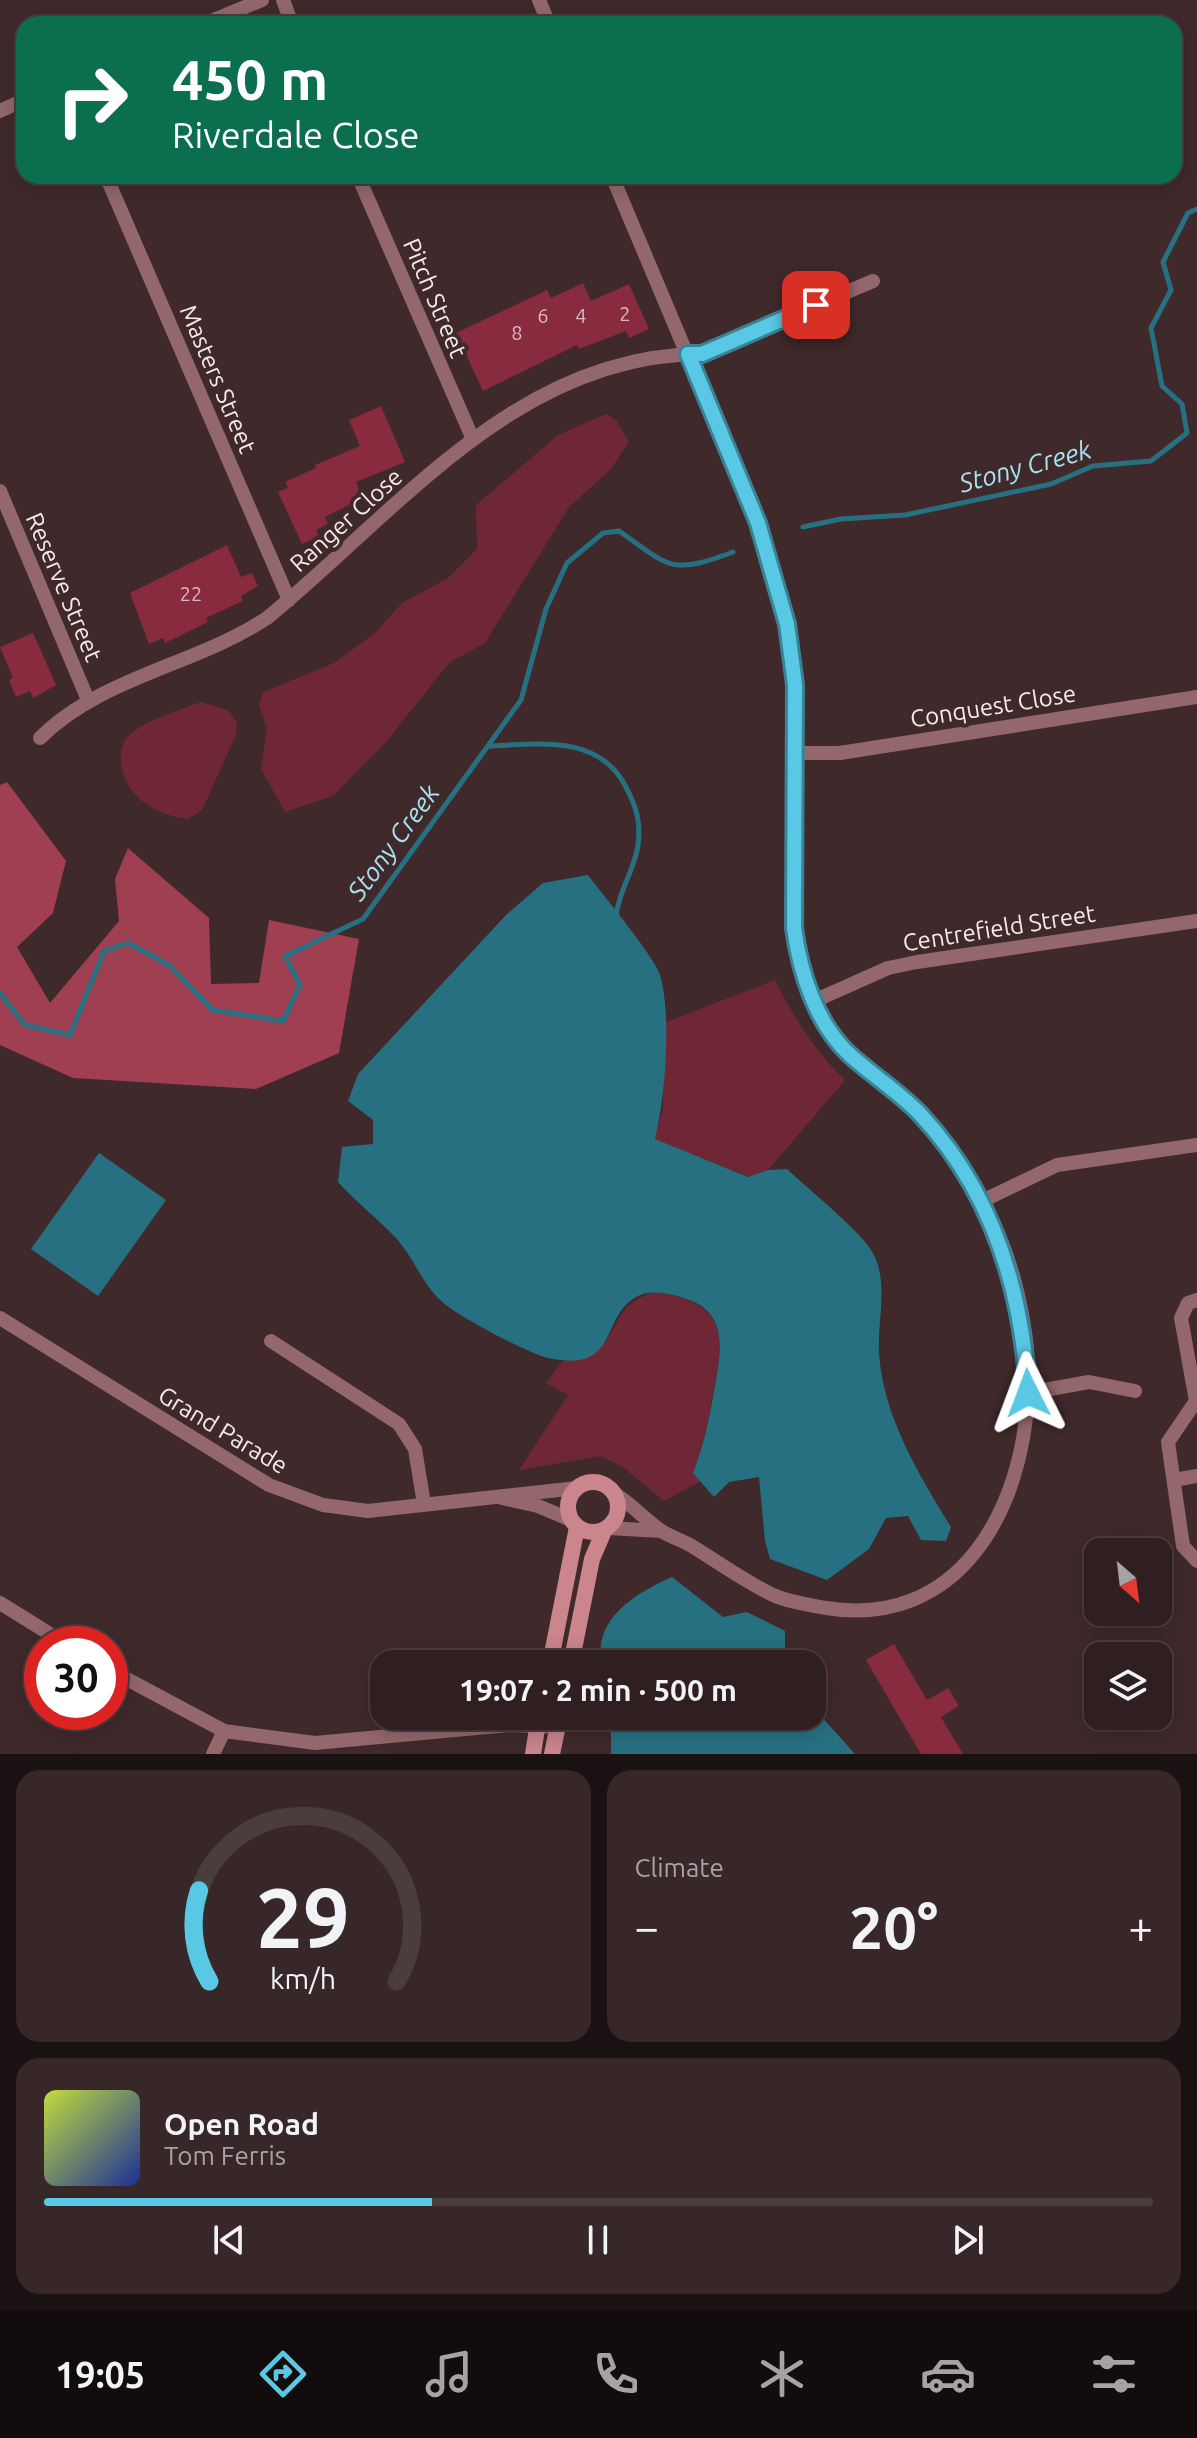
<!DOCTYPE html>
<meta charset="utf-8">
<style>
:root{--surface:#2f1f20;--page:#372729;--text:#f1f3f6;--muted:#a7a2a5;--line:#4a3d3e;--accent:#59c8e4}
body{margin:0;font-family:Ubuntu,sans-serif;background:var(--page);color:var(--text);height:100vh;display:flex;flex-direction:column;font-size:30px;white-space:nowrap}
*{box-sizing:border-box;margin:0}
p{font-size:26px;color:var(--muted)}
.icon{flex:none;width:44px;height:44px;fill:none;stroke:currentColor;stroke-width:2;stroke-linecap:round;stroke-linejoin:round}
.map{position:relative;height:1754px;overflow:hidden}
.side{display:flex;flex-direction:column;gap:16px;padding:16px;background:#1a1112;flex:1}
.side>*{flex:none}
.banner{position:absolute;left:16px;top:16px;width:1166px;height:168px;border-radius:24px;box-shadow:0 4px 20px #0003,0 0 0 2px var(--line);background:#0b6e4f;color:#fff;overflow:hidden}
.needle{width:52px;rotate:152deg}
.buttons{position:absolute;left:1084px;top:1538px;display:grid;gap:16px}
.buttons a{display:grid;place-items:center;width:88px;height:88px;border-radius:16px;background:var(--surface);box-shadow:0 4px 20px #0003,0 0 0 2px var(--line);font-size:40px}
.speed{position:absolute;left:24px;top:1626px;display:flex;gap:16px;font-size:40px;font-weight:700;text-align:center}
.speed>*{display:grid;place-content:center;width:104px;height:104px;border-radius:50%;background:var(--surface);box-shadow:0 4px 20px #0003,0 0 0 2px var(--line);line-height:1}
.speed .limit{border:12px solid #d22;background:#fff;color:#111}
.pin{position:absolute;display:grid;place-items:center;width:68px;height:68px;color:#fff;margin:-34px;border-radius:16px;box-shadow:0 4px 12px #0006}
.me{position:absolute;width:88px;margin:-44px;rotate:357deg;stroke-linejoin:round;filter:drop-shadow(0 0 6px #0008)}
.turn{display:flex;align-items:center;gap:28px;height:168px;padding:0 24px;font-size:36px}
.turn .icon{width:104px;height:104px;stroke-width:2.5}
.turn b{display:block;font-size:56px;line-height:68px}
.big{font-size:60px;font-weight:600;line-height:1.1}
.side .card{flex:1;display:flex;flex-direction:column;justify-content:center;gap:12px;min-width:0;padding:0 28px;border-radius:24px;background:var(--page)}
.side .dial{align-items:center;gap:0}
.dial svg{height:208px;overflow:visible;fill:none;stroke:var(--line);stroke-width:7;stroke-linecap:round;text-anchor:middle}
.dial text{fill:var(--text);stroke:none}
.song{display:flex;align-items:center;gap:24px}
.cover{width:96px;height:96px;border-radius:12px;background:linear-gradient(135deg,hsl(70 70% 55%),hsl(230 70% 35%))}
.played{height:8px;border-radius:4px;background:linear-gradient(90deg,var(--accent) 35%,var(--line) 35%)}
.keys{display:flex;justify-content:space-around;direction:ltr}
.heat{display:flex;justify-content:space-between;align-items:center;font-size:44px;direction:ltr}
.side .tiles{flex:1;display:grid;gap:16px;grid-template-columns:1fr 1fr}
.card:last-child{grid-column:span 2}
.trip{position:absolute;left:370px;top:1650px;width:456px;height:80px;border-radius:24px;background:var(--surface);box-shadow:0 4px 20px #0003,0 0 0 2px var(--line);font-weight:600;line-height:80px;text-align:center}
.dock{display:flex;height:128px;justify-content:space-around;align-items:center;background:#130c0d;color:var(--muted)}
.dock .icon{width:56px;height:56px}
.dock .active{color:var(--accent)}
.dock b{font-size:36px;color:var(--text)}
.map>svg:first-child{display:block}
.green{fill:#702735}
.forest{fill:#9f3f51}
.water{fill:#277082}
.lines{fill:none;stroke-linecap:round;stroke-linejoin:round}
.stream{stroke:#277082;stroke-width:5}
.building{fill:#882b3e}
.street{stroke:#93676b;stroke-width:14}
.secondary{stroke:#ca858d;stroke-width:16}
.route-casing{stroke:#3a8294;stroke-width:20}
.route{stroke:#59c8e4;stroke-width:14}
.labels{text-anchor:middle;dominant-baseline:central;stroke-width:8;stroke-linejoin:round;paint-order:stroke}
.number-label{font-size:20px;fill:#dbb9be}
.street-label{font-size:24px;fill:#f7e8e9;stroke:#3f292b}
.water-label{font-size:26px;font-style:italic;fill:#a8e2f2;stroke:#3f292b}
</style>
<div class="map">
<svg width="1197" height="1754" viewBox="0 0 1197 1754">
<rect width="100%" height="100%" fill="#3f292b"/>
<g class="green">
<path d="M606 414 616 420 629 442 610 470 569 507 485 643 450 662 386 742 333 796 285 812 261 769 267 729 259 705 263 692 334 663 375 633 402 603 448 578 477 549 476 505 558 435Z"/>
<path d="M201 702 228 710 237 722 236 735 202 810 188 819C155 815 122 795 121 760 120 752 122 742 128 737 145 719 178 711 201 702Z"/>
<path d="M775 980C794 1018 814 1050 845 1080L768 1170 749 1177 654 1139 663 1109 664 1023Z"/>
<path d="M657 1292C728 1305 725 1334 713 1395 707 1424 704 1445 693 1473L701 1481 664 1501 624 1468 601 1456 519 1470 568 1395 546 1383 563 1361C629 1357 599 1304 657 1292Z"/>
</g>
<path class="forest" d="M7 782 66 861 53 913 17 947 50 1003 119 921 115 879 128 848 209 918 211 984 259 983 269 920 359 939 339 1053 256 1089 73 1078 0 1045V785Z"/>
<g class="water">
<path d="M588 875C602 894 655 957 660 975 672 1016 665 1099 655 1139L748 1177 768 1170 787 1169C807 1188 858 1229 871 1250 890 1279 877 1320 879 1353 883 1416 919 1475 951 1527L946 1541 921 1540 908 1516 886 1518 869 1549 827 1580 770 1559 765 1541 759 1477 729 1482 714 1497 693 1473C703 1447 708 1424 713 1397 719 1361 733 1313 686 1299 671 1294 653 1289 638 1296 598 1316 622 1374 548 1358 529 1354 462 1318 446 1305 424 1289 414 1257 395 1237 377 1218 356 1202 338 1182L342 1147 373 1144V1120L348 1101 358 1074 507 914 543 883Z"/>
<path d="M99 1153 166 1200 98 1296 31 1249Z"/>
<path d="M672 1577 723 1617 747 1612 785 1631V1658L773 1664H602C592 1619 636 1593 672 1577Z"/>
<path d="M812 1712 820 1715 855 1754H611V1716H812Z"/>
</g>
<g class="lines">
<g class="stream">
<path d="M803 527 841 519 905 515 1051 484 1093 466 1151 461 1187 433 1182 404 1162 386 1151 328 1171 290 1163 262 1188 213 1197 209"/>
<path d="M488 746C539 744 599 734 626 787 637 808 641 823 638 846 634 871 618 892 616 918"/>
<path d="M0 993 25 1025 70 1035 104 951 128 943 169 965 213 1010 283 1021 300 985 285 956 363 919 521 700 546 609 567 563 603 533 619 531C669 566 670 576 733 552"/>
</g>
</g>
<g class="building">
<path d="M583 283 591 301 629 284 649 329 629 338 626 331 579 349 577 345 483 391 456 333 547 290 551 298Z"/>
<path d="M381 406 405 462 356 482 362 498 325 517 328 524 316 530 319 536 302 544 278 492 288 488 285 482 316 468 315 465 360 446 349 420Z"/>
<path d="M227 545 241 577 252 573 258 586 241 596 243 601 206 618 208 622 165 643 163 638 149 644 130 593Z"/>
<path d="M33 633 56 685 33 698 30 691 16 697 9 680 13 678 0 647Z"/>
<path d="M894 1644 927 1700 948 1688 959 1706 941 1717 963 1754H921L866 1660Z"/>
</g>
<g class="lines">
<g class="street">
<path d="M283 0 292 24"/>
<path d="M539 0 549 24"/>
<path d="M204 24 262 0"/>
<path d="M0 111 24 100"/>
<path d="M106 176 289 600"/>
<path d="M358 176 472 437"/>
<path d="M612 176 758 523 787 624 795 685 794 928C800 972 815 1022 849 1054 871 1074 896 1091 918 1112 930 1125 941 1141 951 1156 961 1171 972 1185 982 1201 1013 1254 1031 1331 1028 1393 1023 1510 959 1629 826 1608 809 1605 789 1602 773 1595 746 1582 721 1564 695 1548 685 1541 673 1538 663 1532 646 1521 633 1505 615 1494"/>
<path d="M0 491 88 700"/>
<path d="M40 738C101 677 196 665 267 618 398 511 518 354 702 354L873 281"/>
<path d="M794 753H840L1197 697"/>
<path d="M814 1001 888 968 917 962 1197 921"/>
<path d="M982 1201 1057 1165 1197 1145"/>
<path d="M1197 1300 1188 1303 1181 1318 1196 1401 1168 1442 1183 1546 1197 1561"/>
<path d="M0 1318 269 1485 323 1505 368 1511 577 1488"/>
<path d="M271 1341 399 1424 415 1449 424 1504"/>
<path d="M1028 1393 1089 1382 1135 1391"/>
<path d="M1174 1480 1197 1476"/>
<path d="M502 1498 538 1506 571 1520"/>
<path d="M608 1528 661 1531"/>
<path d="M0 1603 66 1644"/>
<path d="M110 1670 224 1731 315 1743 510 1725 558 1727"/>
<path d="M213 1754 224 1731"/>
</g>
<g class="secondary">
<circle cx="593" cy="1507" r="25"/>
<path d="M550 1664 577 1527"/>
<path d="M571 1664 592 1559 604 1531"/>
<path d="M533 1754 539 1716"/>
<path d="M552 1754 560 1716"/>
</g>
</g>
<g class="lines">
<defs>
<path id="route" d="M816 305 702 354H688L758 523 787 624 795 685 794 928C800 972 816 1024 850 1055 872 1075 899 1092 920 1114 992 1191 1022 1290 1028 1393"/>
</defs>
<use href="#route" class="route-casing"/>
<use href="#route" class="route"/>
</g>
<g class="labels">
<g class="number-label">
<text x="625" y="313">2</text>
<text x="543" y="315">6</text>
<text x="581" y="315">4</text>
<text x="517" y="332">8</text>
<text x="191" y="593">22</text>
</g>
<g class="street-label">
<text transform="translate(435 298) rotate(67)">Pitch Street</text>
<text transform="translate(218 379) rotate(67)">Masters Street</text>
<text transform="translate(346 520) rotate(-42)">Ranger Close</text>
<text transform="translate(64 587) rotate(67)">Reserve Street</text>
<text transform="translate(993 706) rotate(-9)">Conquest Close</text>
<text transform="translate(999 928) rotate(-9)">Centrefield Street</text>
<text transform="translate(223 1430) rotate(31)">Grand Parade</text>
</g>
<g class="water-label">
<text transform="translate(1025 466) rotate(-15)">Stony Creek</text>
<text transform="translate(393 842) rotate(-54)">Stony Creek</text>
</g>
</g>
</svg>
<div class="buttons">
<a><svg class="needle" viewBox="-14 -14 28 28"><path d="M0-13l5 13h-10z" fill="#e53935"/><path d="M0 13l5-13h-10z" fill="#a7a2a5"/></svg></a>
<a><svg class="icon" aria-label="layers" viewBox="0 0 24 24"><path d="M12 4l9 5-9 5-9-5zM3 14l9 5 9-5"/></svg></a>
</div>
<div class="speed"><div class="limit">30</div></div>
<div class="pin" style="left:816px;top:305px;background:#d93025"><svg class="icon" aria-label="arrive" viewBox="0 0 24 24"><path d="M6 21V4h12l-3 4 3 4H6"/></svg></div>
<svg class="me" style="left:1028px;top:1393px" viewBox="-20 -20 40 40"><path d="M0-17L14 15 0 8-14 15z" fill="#59c8e4" stroke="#fff" stroke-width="4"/></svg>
<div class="trip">19:07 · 2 min · 500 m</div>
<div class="banner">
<div class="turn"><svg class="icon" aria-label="right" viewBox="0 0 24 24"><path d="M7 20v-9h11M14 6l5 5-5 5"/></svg><div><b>450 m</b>Riverdale Close</div></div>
</div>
</div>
<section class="side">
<div class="tiles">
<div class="card dial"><svg viewBox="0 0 100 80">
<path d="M14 69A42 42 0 1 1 86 69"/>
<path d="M14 69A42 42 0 0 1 10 34" stroke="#59c8e4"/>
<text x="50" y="56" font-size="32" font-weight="700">29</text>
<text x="50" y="72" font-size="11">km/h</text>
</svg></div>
<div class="card"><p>Climate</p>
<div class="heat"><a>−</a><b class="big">20°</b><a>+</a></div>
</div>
<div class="card">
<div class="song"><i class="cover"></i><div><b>Open Road</b><p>Tom Ferris</p></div></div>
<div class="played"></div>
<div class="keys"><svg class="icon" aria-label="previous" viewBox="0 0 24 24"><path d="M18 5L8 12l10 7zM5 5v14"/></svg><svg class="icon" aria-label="pause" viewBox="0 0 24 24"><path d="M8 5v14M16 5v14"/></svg><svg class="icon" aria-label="next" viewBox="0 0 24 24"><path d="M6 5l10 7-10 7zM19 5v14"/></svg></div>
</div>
</div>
</section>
<nav class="dock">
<b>19:05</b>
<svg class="icon active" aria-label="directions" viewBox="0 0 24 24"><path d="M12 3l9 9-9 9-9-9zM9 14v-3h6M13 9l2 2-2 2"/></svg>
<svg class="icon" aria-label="music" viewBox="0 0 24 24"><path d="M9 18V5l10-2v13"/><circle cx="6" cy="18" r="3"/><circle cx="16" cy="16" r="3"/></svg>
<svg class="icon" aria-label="phone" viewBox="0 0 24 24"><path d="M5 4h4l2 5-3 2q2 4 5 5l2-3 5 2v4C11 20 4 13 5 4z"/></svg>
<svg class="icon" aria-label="climate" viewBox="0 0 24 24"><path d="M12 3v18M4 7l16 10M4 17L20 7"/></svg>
<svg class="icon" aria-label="car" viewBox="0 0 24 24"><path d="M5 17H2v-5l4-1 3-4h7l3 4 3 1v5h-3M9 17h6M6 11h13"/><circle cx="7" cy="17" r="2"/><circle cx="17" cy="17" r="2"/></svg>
<svg class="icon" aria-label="filters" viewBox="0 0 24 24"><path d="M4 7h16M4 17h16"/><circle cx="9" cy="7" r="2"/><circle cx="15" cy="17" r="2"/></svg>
</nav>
